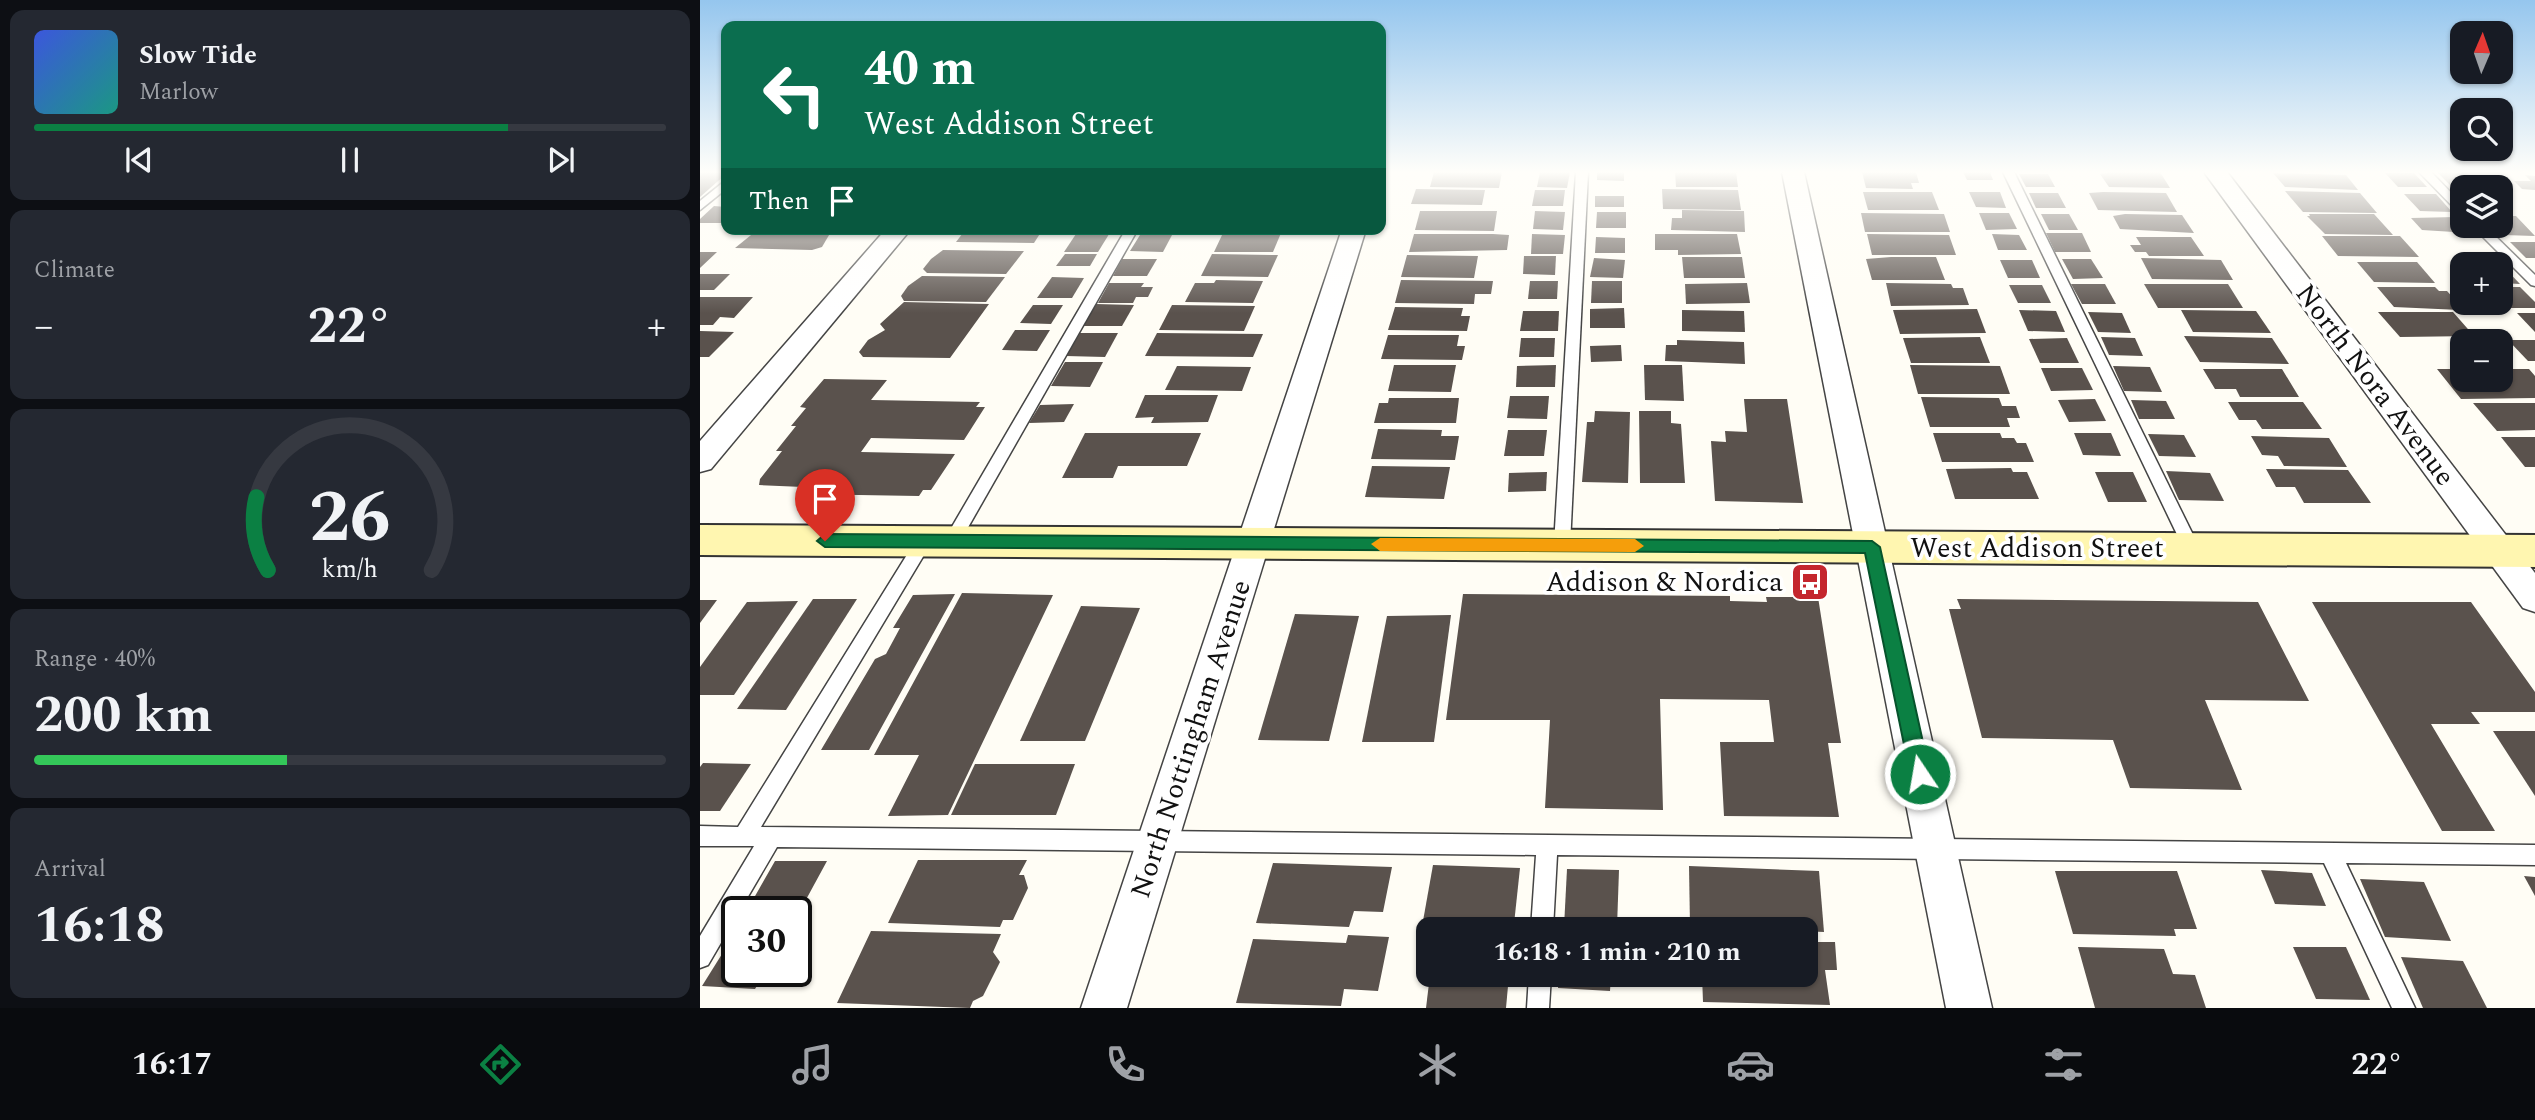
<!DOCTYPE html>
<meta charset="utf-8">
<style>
:root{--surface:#171b24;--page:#242831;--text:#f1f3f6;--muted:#9ea1a6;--line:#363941;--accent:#0b8043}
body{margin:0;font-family:Spectral,serif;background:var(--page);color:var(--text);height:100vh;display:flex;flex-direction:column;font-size:26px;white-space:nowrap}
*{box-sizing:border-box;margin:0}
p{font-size:23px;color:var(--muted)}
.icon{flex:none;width:38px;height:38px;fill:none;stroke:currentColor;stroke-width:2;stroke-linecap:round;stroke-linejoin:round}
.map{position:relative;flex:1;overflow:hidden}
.details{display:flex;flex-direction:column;gap:10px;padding:10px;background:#0d0f14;width:700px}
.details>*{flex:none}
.banner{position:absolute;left:21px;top:21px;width:665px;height:214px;border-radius:14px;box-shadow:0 2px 5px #0004;background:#0b6e4f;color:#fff;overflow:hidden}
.needle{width:46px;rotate:2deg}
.tools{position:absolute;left:1750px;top:21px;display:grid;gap:14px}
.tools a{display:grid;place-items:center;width:63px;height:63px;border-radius:14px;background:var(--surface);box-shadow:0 2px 5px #0004;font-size:35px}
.speed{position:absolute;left:21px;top:896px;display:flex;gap:14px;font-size:35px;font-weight:700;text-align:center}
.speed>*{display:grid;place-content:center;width:91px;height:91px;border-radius:50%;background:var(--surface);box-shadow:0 2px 5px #0004;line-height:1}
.speed .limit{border:4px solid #111;border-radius:10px;background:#fff;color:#111}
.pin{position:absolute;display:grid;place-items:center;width:60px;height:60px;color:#fff;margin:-72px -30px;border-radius:50% 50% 50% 0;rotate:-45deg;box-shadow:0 0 7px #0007}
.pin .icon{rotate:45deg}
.me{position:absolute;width:77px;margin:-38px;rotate:348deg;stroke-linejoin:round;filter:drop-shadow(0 0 5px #0008)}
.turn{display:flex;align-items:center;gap:24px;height:147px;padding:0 28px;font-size:32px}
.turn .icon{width:91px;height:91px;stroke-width:2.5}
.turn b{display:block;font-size:49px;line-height:60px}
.then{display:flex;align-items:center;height:66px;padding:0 28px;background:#0003;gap:14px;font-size:26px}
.big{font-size:52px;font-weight:700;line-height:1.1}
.details .tile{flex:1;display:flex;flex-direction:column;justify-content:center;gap:10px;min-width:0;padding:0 24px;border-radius:14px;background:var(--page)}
.details .dial{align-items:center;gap:0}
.dial svg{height:182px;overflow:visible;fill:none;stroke:var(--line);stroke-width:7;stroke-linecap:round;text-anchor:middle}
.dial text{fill:var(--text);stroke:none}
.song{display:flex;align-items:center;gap:21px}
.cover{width:84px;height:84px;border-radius:10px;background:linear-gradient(135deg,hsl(230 70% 55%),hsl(170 70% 35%))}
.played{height:7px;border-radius:4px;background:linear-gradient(90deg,var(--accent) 75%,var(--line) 75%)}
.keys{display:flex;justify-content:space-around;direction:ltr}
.heat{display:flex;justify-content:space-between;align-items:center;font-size:38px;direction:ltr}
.charge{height:10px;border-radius:5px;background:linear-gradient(90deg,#34c759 40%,var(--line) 0)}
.trip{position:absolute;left:716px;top:917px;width:402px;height:70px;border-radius:14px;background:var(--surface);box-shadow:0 2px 5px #0004;font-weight:700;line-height:70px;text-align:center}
.menu{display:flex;height:112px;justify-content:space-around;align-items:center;background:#090b0e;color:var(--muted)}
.menu .icon{width:49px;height:49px}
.menu .active{color:var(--accent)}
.menu b{font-size:32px;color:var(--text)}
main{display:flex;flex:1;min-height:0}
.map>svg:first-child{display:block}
.building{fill:#5a524d}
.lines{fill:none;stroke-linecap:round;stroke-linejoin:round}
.lane-casing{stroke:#444;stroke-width:3}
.street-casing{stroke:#444;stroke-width:3}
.secondary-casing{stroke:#333;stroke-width:4}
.lane{fill:#fff;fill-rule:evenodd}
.street{fill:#fff;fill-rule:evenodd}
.secondary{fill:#fff6b0;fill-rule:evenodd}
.route{fill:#0b8043;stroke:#07532c;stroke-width:2}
.slow{fill:#f59e0b}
.labels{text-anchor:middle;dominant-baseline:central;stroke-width:7;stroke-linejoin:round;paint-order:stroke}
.street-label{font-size:28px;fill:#111;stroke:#fff}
.poi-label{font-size:28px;fill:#111;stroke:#fff;text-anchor:end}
</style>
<main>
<section class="details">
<div class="tile">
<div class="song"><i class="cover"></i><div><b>Slow Tide</b><p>Marlow</p></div></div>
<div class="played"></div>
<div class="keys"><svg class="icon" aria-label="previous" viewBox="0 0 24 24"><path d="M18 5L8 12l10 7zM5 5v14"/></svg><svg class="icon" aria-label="pause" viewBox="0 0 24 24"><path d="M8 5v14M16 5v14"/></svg><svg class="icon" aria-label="next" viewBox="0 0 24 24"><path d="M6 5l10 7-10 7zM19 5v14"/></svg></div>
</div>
<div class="tile"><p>Climate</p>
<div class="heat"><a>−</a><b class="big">22°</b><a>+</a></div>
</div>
<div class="tile dial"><svg viewBox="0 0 100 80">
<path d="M14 69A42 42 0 1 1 86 69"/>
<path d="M14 69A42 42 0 0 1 9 37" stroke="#0b8043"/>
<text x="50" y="56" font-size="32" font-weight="700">26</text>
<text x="50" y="72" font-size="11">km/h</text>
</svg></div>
<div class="tile"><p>Range · 40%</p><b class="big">200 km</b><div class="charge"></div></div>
<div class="tile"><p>Arrival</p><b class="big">16:18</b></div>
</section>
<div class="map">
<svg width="1835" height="1008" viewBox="0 0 1835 1008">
<rect width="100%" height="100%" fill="#fffdf5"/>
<g class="building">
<path d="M0 172H26V174L0 197Z"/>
<path d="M734 172H802L799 188 730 187Z"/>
<path d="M840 172H870L867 188 837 187Z"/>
<path d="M897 172H924V181L897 180Z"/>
<path d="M975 172H1036L1038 187H976Z"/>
<path d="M1162 172H1216L1219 183H1211L1213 189 1166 188Z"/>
<path d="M1263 172H1290L1293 180H1267Z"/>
<path d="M1411 172H1460L1470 188 1409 187 1400 174Z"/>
<path d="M1737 172 1767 173 1782 187 1754 189Z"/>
<path d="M1573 173 1646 175 1658 190 1585 187Z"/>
<path d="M1685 173H1714L1727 187H1698Z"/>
<path d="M1319 174H1348L1355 187H1326Z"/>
<path d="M1825 175 1835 176V190L1822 189 1814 181H1831Z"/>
<path d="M716 189 785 190 782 205 711 204Z"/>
<path d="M962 189 1038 190 1041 210 963 209Z"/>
<path d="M835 190H865L863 206H832Z"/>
<path d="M1585 191 1660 193 1677 213 1603 212Z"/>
<path d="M1163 192H1232L1239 210H1168Z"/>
<path d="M1269 192H1300L1306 208 1276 207Z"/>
<path d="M1403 192 1466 193 1477 212 1398 210 1389 193Z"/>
<path d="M1329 193H1358L1366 208H1336Z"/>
<path d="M1704 194H1736L1752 212 1720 211Z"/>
<rect x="895" y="196" width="29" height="11"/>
<path d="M14 206 26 207V223H0V219Z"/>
<path d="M982 210 1044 211 1045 232 971 230 972 218H982Z"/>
<path d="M720 211H797L794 231 715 230Z"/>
<path d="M835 211 865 212 863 230 833 229Z"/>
<path d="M897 212H926V228H896Z"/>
<path d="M1161 213 1244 214 1250 232H1165Z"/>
<path d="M1279 213H1309L1317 229 1286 230Z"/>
<path d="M1341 214H1369L1378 230H1349Z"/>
<path d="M1425 214 1482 215 1494 233 1420 229 1413 216Z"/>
<path d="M1609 214H1674L1693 235 1625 234 1607 216H1610Z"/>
<path d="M1801 216H1816L1835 236 1804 235 1794 226H1801Z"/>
<path d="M1755 217 1770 233 1722 230 1711 218Z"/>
<path d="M266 229H343L334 243 256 242Z"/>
<path d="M132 230 122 247 112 250 35 248 56 231Z"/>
<path d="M378 231H411L398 252H364Z"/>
<path d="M523 233H581L573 252H514Z"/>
<path d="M1346 233H1382L1391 252H1355Z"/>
<path d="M714 234H793L809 235 807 250 709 252Z"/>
<path d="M832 234 865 235 863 254H831Z"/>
<path d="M955 234H1037L1041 254 978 255V250H955Z"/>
<path d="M1167 234 1249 235 1256 255H1172Z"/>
<path d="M1292 234 1319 235 1327 250H1298Z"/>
<path d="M440 235H472L463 252 430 251Z"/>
<path d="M1622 236H1700L1719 257 1638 256Z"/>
<path d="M896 237 925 238V253H895Z"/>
<path d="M1436 237H1491L1504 256H1449L1446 252H1435L1430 245H1441Z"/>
<path d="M1810 242H1835V258H1826Z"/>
<path d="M243 250 324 251 306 274 227 273 223 269 231 259Z"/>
<path d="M0 252H17L0 268Z"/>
<path d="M365 254H397L390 266H356Z"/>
<path d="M512 254 578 255 568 277 501 276Z"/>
<path d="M707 255 778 256 774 278 701 277Z"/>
<path d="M824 256H856L855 275 823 274Z"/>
<path d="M982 257H1042L1045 278H984Z"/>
<path d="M1191 257H1236L1245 280H1172L1166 259Z"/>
<path d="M894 258 925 260 923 278 890 277Z"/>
<path d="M1441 258 1521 260 1533 280 1452 279Z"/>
<path d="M422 259H457L447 276H413Z"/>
<path d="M1362 259H1391L1403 278 1373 279Z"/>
<path d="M1300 260H1332L1340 278H1308Z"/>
<path d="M1763 261H1798L1820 284 1801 283V264H1766Z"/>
<path d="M1657 262H1717L1735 283 1674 282Z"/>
<path d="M0 274H30L14 290H0Z"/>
<path d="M222 276 305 277 286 302 204 301 201 296 208 286Z"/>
<path d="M352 277 384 278 372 298H337Z"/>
<path d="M516 280 563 281 553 303 485 302 495 283H514Z"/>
<path d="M701 280 793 281 791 294H775L774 304 695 303Z"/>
<path d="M830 281H858L857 299H828Z"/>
<path d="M892 281H922V303H891Z"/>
<path d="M409 283H444L441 287H453L448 297H436L433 303H398Z"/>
<path d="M1047 283 1050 303 986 304 985 284Z"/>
<path d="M1186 283 1251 284 1253 288H1263L1269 305 1191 306Z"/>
<path d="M1371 284H1405L1416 304H1382Z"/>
<path d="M1444 284H1528L1543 308H1458Z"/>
<path d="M1309 285H1342L1351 303H1318Z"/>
<path d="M1677 287H1735L1739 291H1747L1758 303H1753L1760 310 1694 307Z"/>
<path d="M1801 287H1820L1835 302V308H1805L1801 303Z"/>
<path d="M0 297H53L34 318 20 317 13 325H0Z"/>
<path d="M204 302 289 304 250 358 163 357 159 352 168 340 185 330 180 324Z"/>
<path d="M396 304 434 305 422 326H383Z"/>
<path d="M333 305H363L351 324 320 323Z"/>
<path d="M472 305 555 306 544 331 459 330Z"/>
<path d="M695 307 763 308 761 316H770L767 331 688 330Z"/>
<path d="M924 308 925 328H890V309Z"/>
<path d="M1277 309 1286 333 1200 334 1193 310Z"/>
<path d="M982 310 1044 311 1045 332 982 331Z"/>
<path d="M1319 310 1356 311 1365 332 1328 331Z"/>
<path d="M1481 310 1556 311 1571 333 1493 332Z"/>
<path d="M823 311H859L858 331H820Z"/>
<path d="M1388 312 1422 313 1431 333 1398 332Z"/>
<path d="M1678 312H1753L1774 336 1700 337Z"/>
<path d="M1817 313H1835V332Z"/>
<path d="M315 330H350L337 351 302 350Z"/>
<path d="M0 331 34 332 9 357H0Z"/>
<path d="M380 333H418L405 357 366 356Z"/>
<path d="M457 333 563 334 553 357 445 356Z"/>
<path d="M688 335H759L757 346H765L762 360 681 359Z"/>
<path d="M1484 336 1572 338 1589 364 1500 362Z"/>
<path d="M1280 337 1290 363H1211L1203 338Z"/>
<path d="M1401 337 1435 338 1443 356 1409 355Z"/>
<path d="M821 338H855L854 357H819Z"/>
<path d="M1367 338 1379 363H1340L1329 339Z"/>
<path d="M977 340 1044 342 1045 364 965 361 966 345H977Z"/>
<path d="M1808 340H1835V361H1828Z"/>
<path d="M921 345 922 361 891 362 890 346Z"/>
<path d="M365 362H403L390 387 351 386Z"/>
<path d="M694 365H756L751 392 688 391Z"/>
<path d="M856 365 855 387H816L817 366Z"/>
<path d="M944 365H982L984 401 945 400Z"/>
<path d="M1210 365 1300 366 1310 394H1218Z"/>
<path d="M477 366 551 367 542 391 465 390Z"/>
<path d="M1413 366 1450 367 1462 392 1424 391Z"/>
<path d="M1341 368H1382L1393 390 1351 391Z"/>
<path d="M1503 369H1582L1599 397H1540L1536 389H1515Z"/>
<path d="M1737 369H1762V380H1801V369H1829L1835 376V398L1761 399Z"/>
<path d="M124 379 187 380 171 400 280 402 276 407H285L264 440 171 438 161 452 255 454 231 490H223L219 496 98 494 103 487 59 485 60 479 82 451H76L96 426H91L106 408 100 407Z"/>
<path d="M445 395H518L508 422 451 423 454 417 435 418Z"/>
<path d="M810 396H849L847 419 807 418Z"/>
<path d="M1221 397 1299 398 1302 406H1316L1320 418H1307L1310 427H1230Z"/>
<path d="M689 398H759L756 423H674L679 403H688Z"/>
<path d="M1044 399H1087L1103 503 1015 501 1011 441 1026 442 1025 431 1047 432Z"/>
<path d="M1395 399 1406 421 1369 422 1358 400Z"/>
<path d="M1431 400 1466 401 1475 419H1439Z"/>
<path d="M1528 402H1603L1622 429H1562L1556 420H1539Z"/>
<path d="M1773 403H1835V430L1797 431Z"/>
<path d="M374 404 364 422 329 423 340 405Z"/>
<path d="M895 411 930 412 928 483 882 482 887 422H894Z"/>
<path d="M939 411H971V423L981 424 985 483H940Z"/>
<path d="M678 429 742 430 741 436H759L755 460 671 459Z"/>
<path d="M808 430H847L844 456H804Z"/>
<path d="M385 433H501L487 466H418L413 478H362Z"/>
<path d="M1233 433H1300L1302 438H1314L1317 443H1326L1334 462H1242Z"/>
<path d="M1374 433H1411L1421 456 1383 455Z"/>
<path d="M1448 434 1484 435 1496 457 1459 456Z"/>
<path d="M1551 436 1629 438 1647 467 1584 466 1578 456 1562 455Z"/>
<path d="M1801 437H1835V467H1825Z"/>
<path d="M672 466 750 467 744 499 665 497Z"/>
<path d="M1311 468 1313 472H1327L1339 499H1255L1246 469Z"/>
<path d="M1566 469 1648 470 1671 503H1604L1595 487H1576Z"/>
<path d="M1466 471 1510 473 1524 501 1479 500Z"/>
<path d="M847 472 846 491 808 492 809 473Z"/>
<path d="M1395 472H1433L1447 502H1408Z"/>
<path d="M262 593 353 595 248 815 188 816 219 755H174Z"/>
<path d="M255 594 169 750H121L175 659 186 654 200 628H193L213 595Z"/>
<path d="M763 594 1030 596V601L1067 602 1066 597H1118L1141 743H1128L1139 817 1024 816 1020 742H1074L1069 700 960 699 963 810 845 808 850 720H746Z"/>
<path d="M113 599H157L86 710 37 709Z"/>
<path d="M1257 599 1558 602 1609 701 1505 700 1542 790 1430 788 1413 740 1282 738 1249 609H1261Z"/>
<path d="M0 600H17L0 623Z"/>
<path d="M98 601 34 695H0V667L47 602Z"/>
<path d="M1612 602H1771L1835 692V712H1771L1780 724H1731L1795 831H1742Z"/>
<path d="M381 606 440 608 385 741H320Z"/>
<path d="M595 614 659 616 629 741 558 740Z"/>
<path d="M751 615 734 742H662L687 616Z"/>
<path d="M1793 731H1835V796Z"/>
<path d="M3 763 51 764 20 811H0V767Z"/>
<path d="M275 764H375L356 815H251Z"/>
<path d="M218 860H327L319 875H324L328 888 313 920H303L300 927 188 923Z"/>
<path d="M75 861H127L96 918V912H46Z"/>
<path d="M573 863 692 867 683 912 654 911 649 927 556 923Z"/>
<path d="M733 865 820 868 814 924 723 921Z"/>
<path d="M989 866 1119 871 1124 932 990 926Z"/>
<path d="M867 869 919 870 917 927H864Z"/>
<path d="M1561 870 1612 873 1626 906 1575 904Z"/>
<path d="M1355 871H1477L1497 929H1474L1476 936 1373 934Z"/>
<path d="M1824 876 1835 877V896Z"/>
<path d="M1660 879 1724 882 1751 941 1685 937Z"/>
<path d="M37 930V971H66L55 989 2 986Z"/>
<path d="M171 931 301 934 293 952 300 962 283 996 273 1001 270 1008 137 1003Z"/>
<path d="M648 935 689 937 678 991 644 989 641 1006 536 1003 553 939 646 943Z"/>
<path d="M1106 942H1135L1137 970H1125L1130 1005 1003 1002 1002 975H1106Z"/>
<path d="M1378 947 1464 949 1473 974 1495 975 1506 1008H1395Z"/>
<path d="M1593 947H1646L1670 1000 1616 999Z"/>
<path d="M1701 957 1763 961 1787 1008H1723Z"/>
<path d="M730 975H809L806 1008H726Z"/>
<path d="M859 975H911L910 991 858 988Z"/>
</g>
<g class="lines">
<defs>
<g id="lane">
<path d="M876 172H888L870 545 868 549H856L854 545Z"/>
<path d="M1303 172H1314L1500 549 1498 553H1486L1484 549Z"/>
<path d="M1719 172H1731L1762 204V213L1758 212Z"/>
<path d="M26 180V189L0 210V201Z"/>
<path d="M1772 226H1785L1835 275V286L1831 285Z"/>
<path d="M426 229H438L258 545H246L244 541 246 537Z"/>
<path d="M224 535 230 537 232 541 230 545 61 827 1835 845V865L1646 863 1715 1008H1692L1624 863 857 855 853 929H831L836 855 77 847 8 965 0 968V936L54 846H0V826L38 827 218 537Z"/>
<path d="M829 975H851L849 1008H827Z"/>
</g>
<g id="street">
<path d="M1082 172H1104L1292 1008H1246Z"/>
<path d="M1504 172H1527L1835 573V612L1823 608Z"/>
<path d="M186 229H211L11 469 0 472V441Z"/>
<path d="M642 229H666L427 1008H381Z"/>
</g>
<path id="secondary" d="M0 525 1835 535V567L0 555Z"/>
</defs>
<use href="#lane" class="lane-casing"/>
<use href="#street" class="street-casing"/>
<use href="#secondary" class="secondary-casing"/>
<use href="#lane" class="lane"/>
<use href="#street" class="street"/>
<use href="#secondary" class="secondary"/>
</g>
<linearGradient id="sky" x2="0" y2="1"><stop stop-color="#95c6ee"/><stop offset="0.55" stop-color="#fffefa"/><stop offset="1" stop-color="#fffefa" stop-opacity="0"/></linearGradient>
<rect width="1835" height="313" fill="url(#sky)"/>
<path class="route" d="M125 534 1172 541 1180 547 1230 774 1227 780 1220 783 1213 780 1210 774 1165 553 125 547 117 541Z"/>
<path class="slow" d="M680 538 935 539 944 546 935 552 680 551 671 544Z"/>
<defs>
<symbol id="bus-square" viewBox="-11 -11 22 22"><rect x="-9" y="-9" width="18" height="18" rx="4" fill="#c4262e" stroke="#fff"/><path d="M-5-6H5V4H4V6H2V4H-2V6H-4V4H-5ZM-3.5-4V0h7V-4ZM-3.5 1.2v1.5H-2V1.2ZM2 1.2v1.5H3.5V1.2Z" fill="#fff"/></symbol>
</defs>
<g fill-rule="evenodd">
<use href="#bus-square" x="1088" y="560" width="44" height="44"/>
</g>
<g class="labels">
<g class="street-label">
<text transform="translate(1675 385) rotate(53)">North Nora Avenue</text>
<text x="1337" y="548">West Addison Street</text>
<text transform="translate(491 739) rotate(-72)">North Nottingham Avenue</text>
</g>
<g class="poi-label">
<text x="1083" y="582">Addison &amp; Nordica</text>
</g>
</g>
</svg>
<div class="tools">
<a><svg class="needle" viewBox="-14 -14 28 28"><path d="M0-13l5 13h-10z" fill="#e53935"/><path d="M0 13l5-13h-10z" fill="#9ea1a6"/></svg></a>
<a><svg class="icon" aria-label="search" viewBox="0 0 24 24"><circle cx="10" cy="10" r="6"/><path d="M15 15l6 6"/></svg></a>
<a><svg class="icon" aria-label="layers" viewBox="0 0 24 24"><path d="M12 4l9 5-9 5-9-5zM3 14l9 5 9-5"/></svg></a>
<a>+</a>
<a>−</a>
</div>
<div class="speed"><div class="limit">30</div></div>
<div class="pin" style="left:125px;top:541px;background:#d93025"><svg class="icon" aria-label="arrive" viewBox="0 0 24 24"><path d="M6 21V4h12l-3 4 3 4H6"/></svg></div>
<svg class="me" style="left:1220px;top:774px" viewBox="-20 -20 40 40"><circle r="17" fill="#0b8043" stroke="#fff" stroke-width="3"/><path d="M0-11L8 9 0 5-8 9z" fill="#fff"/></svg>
<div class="trip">16:18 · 1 min · 210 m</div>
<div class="banner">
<div class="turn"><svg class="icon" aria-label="left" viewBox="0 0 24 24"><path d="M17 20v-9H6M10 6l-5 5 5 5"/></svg><div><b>40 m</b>West Addison Street</div></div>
<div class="then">Then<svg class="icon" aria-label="arrive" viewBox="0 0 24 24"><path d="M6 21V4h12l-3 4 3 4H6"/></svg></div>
</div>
</div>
</main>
<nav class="menu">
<b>16:17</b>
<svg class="icon active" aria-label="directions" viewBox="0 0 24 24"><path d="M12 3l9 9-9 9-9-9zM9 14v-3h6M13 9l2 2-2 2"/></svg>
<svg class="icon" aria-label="music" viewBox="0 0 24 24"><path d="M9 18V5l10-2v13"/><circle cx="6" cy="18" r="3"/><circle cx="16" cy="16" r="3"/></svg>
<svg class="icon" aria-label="phone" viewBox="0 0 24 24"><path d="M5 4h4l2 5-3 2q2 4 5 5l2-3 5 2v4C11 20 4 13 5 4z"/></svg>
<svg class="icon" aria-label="climate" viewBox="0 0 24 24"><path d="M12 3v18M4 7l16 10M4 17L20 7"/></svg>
<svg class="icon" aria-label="car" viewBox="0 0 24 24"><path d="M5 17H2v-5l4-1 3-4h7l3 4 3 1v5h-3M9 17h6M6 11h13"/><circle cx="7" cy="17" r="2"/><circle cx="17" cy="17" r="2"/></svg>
<svg class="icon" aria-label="filters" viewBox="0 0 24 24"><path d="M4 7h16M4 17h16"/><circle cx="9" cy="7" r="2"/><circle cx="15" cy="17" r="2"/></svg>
<b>22°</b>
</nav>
